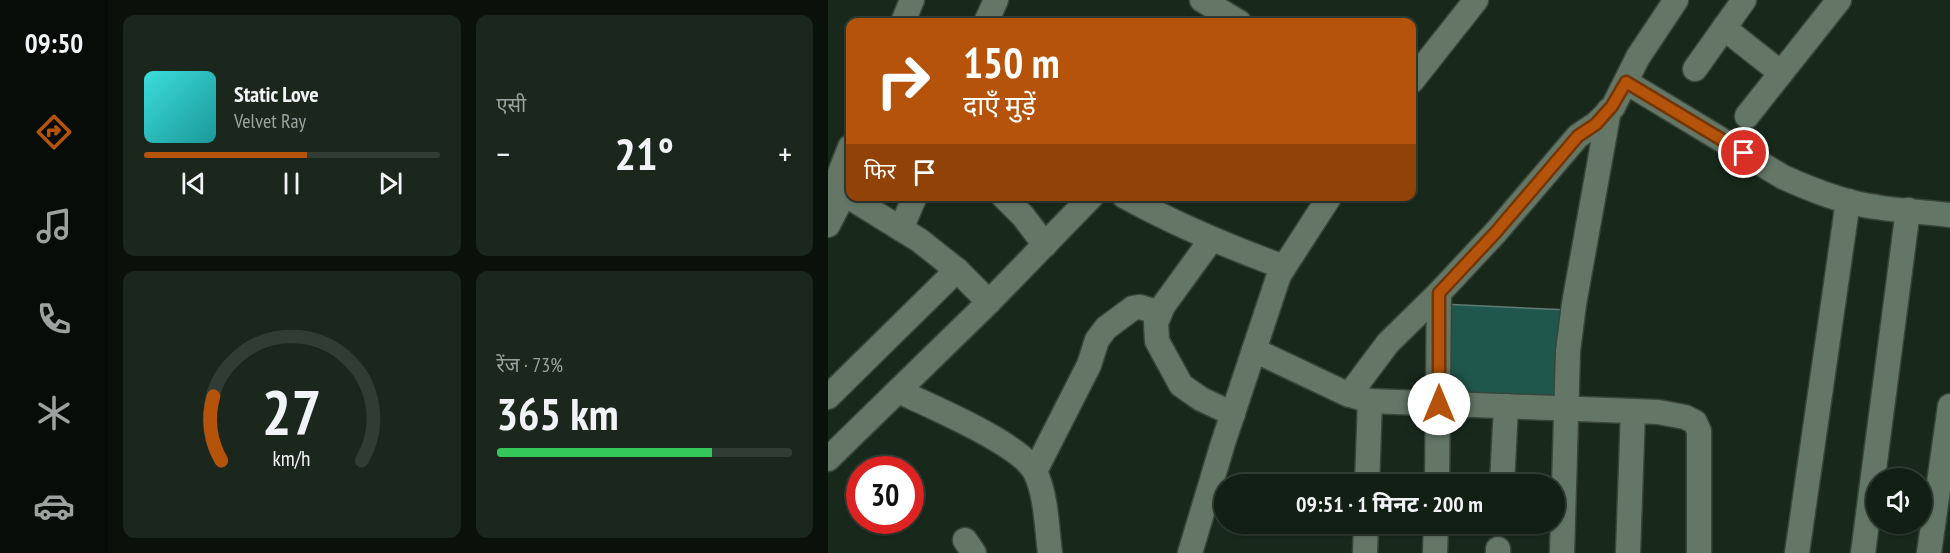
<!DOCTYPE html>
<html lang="hi">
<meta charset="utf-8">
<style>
:root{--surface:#121f14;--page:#1b271d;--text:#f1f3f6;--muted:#9ca2a0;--line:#313d34;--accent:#b45309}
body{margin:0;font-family:"PT Sans Narrow","Noto Sans Devanagari",sans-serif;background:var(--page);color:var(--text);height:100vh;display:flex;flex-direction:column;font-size:22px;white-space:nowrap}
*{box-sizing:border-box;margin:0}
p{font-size:20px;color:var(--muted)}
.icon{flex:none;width:33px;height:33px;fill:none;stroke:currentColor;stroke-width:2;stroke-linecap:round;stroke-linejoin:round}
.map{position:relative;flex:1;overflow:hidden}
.panel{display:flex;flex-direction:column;gap:15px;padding:15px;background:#0a110b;width:720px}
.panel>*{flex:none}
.guide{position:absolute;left:18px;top:18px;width:570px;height:183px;border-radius:12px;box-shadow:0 2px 4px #0004,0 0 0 2px var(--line);background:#b45309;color:#fff;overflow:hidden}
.tools{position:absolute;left:1038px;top:468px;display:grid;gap:12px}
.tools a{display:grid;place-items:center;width:66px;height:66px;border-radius:50%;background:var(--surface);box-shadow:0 2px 4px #0004,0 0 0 2px var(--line);font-size:30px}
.speed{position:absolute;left:18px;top:456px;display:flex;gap:12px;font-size:30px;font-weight:700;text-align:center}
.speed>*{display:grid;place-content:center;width:78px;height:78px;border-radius:50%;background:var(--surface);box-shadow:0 2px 4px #0004,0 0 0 2px var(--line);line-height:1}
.speed .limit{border:9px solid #d22;background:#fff;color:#111}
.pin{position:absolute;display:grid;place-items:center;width:51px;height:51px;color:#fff;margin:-26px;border:3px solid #fff;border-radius:50%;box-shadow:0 2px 6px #0007}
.me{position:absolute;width:66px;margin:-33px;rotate:0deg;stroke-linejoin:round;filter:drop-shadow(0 0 4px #0008)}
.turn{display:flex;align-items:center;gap:21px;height:126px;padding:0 18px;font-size:27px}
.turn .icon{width:78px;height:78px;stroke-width:2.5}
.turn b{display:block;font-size:42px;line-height:51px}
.then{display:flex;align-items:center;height:57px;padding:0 18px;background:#0003;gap:12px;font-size:22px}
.big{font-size:45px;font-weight:700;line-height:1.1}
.panel .tile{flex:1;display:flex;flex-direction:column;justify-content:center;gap:9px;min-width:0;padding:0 21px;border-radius:12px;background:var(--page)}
.panel .dial{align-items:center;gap:0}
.dial svg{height:156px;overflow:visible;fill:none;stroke:var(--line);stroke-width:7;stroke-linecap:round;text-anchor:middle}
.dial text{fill:var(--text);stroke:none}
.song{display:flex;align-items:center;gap:18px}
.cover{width:72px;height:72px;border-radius:9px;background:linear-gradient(135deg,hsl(180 70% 55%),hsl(180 70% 35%))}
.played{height:6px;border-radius:3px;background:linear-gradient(90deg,var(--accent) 55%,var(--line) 55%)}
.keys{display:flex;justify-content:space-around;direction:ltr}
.heat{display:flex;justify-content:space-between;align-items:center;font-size:33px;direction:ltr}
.charge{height:9px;border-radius:4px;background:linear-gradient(90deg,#34c759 73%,var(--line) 0)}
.panel .tiles{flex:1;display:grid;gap:15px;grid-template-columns:repeat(2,1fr)}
.trip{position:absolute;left:386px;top:474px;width:351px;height:60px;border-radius:30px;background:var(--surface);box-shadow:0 2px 4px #0004,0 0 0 2px var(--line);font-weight:700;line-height:60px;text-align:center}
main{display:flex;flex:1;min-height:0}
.dock{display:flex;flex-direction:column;width:108px;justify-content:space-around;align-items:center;background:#070c08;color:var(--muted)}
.dock .icon{width:42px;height:42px}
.dock .on{color:var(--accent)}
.dock b{font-size:27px;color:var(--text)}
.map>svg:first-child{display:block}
.building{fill:#1f574c;stroke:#607c75;stroke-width:1.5}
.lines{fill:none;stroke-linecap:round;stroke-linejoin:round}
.minor-casing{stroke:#38463a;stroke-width:27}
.minor{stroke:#647767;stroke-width:24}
.route-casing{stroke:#753606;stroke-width:15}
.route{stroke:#b45309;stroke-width:10}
</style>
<main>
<nav class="dock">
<b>09:50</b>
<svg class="icon on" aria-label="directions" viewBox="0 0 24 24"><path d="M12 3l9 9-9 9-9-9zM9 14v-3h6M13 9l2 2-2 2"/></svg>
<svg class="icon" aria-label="music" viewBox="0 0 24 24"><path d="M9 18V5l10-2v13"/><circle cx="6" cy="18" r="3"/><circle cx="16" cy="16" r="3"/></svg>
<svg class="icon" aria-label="phone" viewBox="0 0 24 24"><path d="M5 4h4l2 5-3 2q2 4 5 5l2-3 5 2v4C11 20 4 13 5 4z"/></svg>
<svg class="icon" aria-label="climate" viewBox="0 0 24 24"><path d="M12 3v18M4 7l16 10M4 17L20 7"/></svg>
<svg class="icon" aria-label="car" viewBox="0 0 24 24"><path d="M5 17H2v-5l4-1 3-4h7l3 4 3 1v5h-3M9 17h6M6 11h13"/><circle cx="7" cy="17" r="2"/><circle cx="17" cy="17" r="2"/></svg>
</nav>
<section class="panel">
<div class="tiles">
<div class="tile">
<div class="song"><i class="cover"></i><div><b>Static Love</b><p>Velvet Ray</p></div></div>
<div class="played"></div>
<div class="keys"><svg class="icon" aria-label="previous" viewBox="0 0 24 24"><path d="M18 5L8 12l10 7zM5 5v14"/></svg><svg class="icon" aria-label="pause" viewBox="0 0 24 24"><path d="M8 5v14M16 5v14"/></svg><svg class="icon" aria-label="next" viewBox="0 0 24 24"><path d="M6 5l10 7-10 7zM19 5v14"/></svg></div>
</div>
<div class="tile"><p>एसी</p>
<div class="heat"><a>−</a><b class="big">21°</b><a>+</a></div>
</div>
<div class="tile dial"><svg viewBox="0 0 100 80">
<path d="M14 69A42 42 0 1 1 86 69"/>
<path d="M14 69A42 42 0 0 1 10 36" stroke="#b45309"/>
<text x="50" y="56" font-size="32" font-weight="700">27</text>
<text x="50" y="72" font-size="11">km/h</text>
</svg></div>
<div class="tile"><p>रेंज · 73%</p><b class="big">365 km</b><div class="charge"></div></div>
</div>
</section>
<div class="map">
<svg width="1122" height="553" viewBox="0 0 1122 553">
<rect width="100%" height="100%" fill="#18291b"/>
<path class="building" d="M613 304 741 310 735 406 613 402Z"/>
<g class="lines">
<defs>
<g id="minor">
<path d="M374 0 411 22"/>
<path d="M75 22 84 0"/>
<path d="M158 22 168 0"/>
<path d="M896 28 953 73"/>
<path d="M867 69 916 0"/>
<path d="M584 81 648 0"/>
<path d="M798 82 955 177C984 190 1016 203 1048 207 1072 211 1097 212 1122 215"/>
<path d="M919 116 1011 0"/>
<path d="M0 184 91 240 129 270 161 302"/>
<path d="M6 188 22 147"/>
<path d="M175 196 195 216 217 245"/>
<path d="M296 196C348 225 401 247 456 267"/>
<path d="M0 225 16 194"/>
<path d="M73 229 87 196"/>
<path d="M383 240 335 306 328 323 329 341 353 385 373 399 405 414"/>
<path d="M426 350 521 395 560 343 611 293 668 232 750 136 768 124 785 107 810 57 848 0"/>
<path d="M70 391C100 405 193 444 207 472 218 493 219 529 222 553"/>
<path d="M526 396 542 401 539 484"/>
<path d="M0 397 129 270"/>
<path d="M542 401 830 412 857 417 867 422 871 431V553"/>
<path d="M0 459 161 302 264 196"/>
<path d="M207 471 261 365 269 340 278 328 305 308 312 307 332 313"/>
<path d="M609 484 611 293"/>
<path d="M674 484 678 406"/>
<path d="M137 540 146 553"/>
<path d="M362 553 395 443 451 275 502 196"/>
<path d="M537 553 538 524"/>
<path d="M607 553 608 524"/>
<path d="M670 553V549"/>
<path d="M734 553 740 351 746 304 781 110"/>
<path d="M800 553 805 411"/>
<path d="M969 553 1020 201"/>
<path d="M1035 553 1080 210"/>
<path d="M1101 553 1122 406"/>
</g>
</defs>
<use href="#minor" class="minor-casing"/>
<use href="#minor" class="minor"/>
</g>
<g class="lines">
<defs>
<path id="route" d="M611 404V293L668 232 750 136 768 124 784 106 798 82 916 153"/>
</defs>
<use href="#route" class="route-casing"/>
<use href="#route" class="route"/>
</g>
</svg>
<div class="tools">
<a><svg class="icon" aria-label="sound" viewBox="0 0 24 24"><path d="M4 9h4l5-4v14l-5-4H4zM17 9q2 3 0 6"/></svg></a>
</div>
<div class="speed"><div class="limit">30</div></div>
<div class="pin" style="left:916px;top:153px;background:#d93025"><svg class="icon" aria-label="arrive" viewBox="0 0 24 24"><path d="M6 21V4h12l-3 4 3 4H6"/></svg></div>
<svg class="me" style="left:611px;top:404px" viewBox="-20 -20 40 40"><circle r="19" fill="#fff"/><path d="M0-13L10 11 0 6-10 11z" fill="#b45309"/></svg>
<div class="trip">09:51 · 1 मिनट · 200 m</div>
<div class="guide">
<div class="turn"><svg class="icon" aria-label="right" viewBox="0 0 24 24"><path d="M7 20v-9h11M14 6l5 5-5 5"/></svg><div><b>150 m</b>दाएँ मुड़ें</div></div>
<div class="then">फिर<svg class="icon" aria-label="arrive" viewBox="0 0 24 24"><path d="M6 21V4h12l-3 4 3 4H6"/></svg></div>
</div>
</div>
</main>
